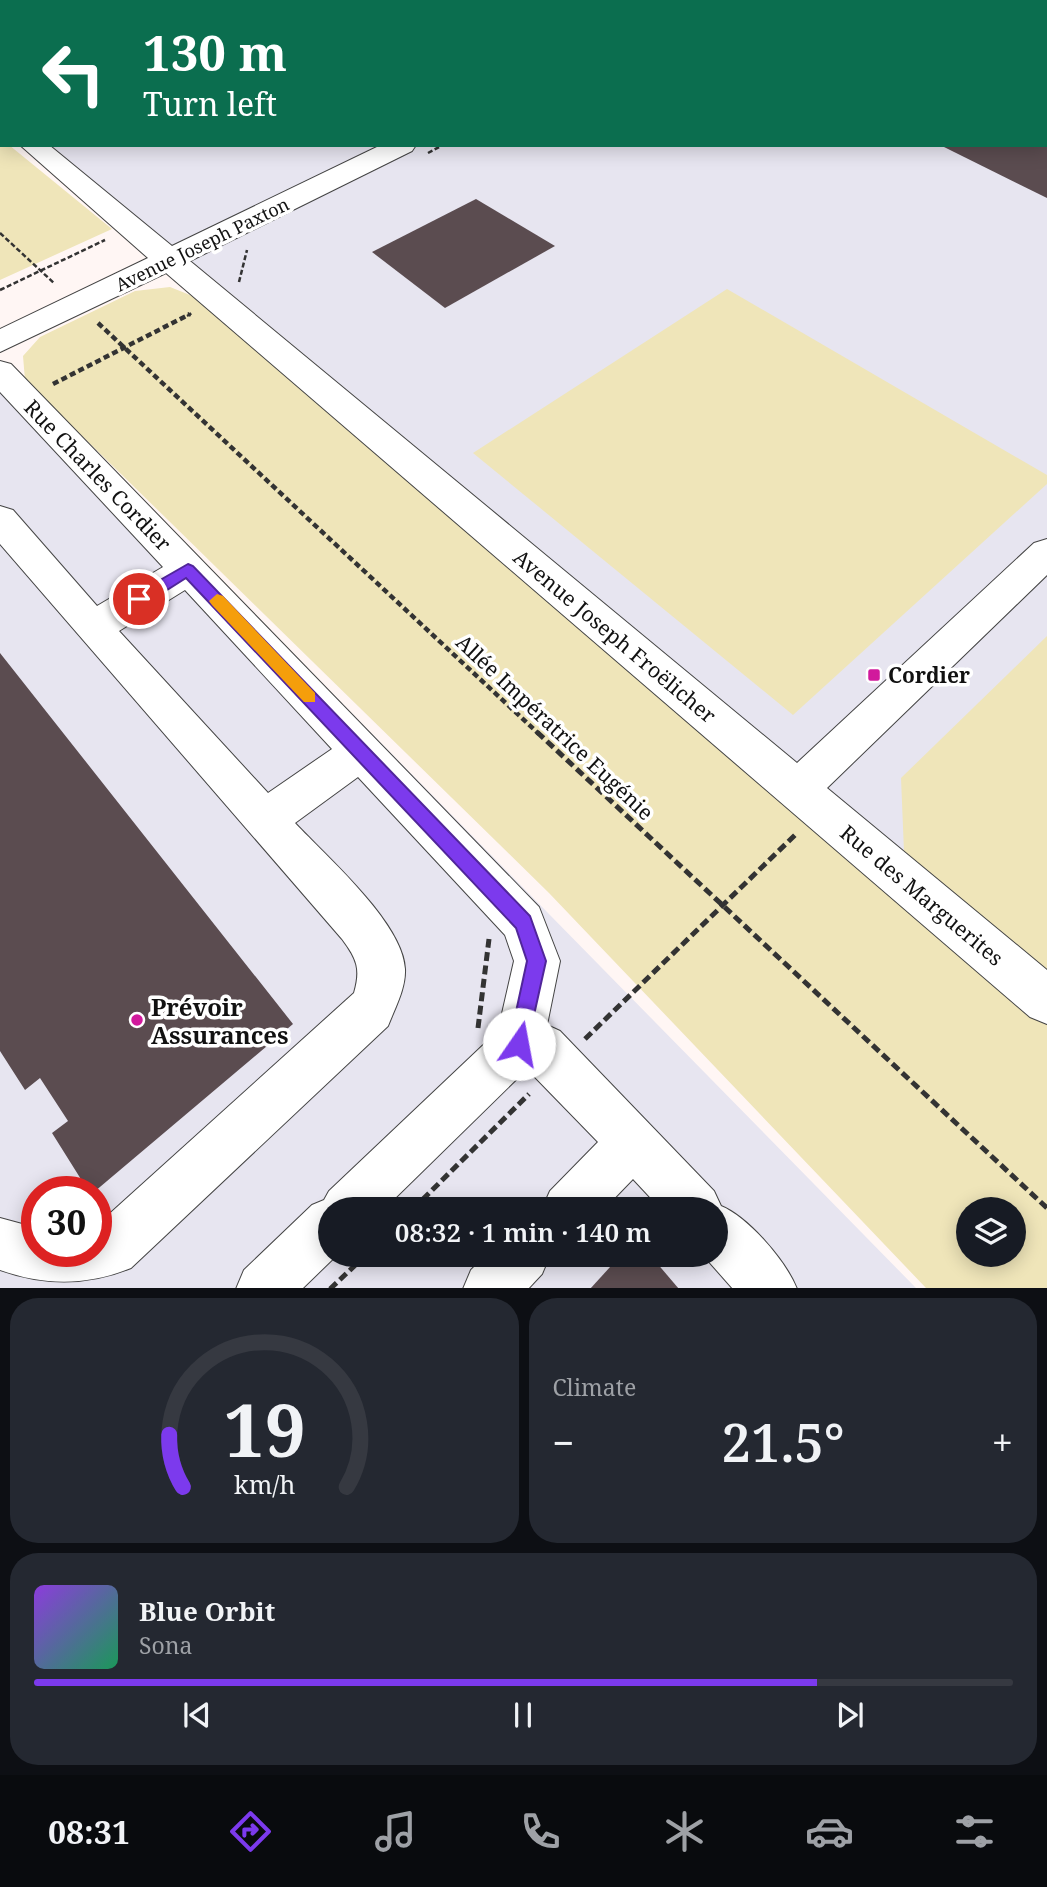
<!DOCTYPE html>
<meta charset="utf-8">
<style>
:root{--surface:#171b24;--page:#242831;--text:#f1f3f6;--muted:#9ea1a6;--line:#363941;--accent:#7c3aed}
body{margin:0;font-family:"Noto Serif",serif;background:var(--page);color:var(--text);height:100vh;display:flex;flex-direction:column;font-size:26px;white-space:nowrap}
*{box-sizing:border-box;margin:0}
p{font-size:23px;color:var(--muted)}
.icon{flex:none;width:38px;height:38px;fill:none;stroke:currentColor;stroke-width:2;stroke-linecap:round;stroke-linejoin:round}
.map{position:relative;height:1288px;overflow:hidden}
.details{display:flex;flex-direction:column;gap:10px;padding:10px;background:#0d0f14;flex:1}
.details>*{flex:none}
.top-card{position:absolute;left:0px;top:0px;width:1048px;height:147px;box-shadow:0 4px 18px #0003;background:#0b6e4f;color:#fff;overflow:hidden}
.tools{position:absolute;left:956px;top:1197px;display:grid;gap:14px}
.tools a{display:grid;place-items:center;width:70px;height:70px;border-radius:50%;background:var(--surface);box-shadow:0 4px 18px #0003;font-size:35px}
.speed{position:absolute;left:21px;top:1176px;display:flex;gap:14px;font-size:35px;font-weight:700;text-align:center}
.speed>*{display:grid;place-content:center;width:91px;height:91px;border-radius:50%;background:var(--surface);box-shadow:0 4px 18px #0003;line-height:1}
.speed .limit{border:10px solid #d22;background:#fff;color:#111}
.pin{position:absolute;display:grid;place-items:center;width:60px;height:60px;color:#fff;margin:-30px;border:4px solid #fff;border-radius:50%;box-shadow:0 2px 7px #0007}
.me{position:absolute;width:77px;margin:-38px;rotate:12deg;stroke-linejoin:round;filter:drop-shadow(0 0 5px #0008)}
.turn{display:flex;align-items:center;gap:24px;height:147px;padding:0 28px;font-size:32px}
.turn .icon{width:91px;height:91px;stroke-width:2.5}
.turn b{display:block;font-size:49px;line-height:60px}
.big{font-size:52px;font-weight:600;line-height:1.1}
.details .tile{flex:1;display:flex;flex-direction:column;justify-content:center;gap:10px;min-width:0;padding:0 24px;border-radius:28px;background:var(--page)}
.details .dial{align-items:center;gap:0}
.dial svg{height:182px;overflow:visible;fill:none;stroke:var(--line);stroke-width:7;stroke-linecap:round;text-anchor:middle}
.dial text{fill:var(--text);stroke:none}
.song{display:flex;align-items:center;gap:21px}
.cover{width:84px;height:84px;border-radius:10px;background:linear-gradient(135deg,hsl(270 70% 55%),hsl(150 70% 35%))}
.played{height:7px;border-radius:4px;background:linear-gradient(90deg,var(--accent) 80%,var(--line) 80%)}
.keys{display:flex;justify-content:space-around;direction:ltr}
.heat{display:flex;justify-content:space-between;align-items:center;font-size:38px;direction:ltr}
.details .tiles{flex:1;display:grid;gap:10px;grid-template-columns:1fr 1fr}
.tile:last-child{grid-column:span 2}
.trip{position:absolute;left:318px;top:1197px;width:410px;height:70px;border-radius:35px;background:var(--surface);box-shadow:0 4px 18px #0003;font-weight:600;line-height:70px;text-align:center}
.tabs{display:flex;height:112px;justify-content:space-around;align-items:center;background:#090b0e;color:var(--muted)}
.tabs .icon{width:49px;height:49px}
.tabs .active{color:var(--accent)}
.tabs b{font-size:32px;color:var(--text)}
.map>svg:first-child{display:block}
.industrial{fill:#e7e5f0;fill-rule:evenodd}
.green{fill:#efe5b9;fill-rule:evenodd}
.building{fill:#5b4c50}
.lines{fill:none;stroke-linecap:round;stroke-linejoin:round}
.minor-casing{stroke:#444;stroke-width:2}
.path-far2{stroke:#333;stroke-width:2.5;stroke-dasharray:5 2.5;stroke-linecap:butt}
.path-far1{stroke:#333;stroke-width:4.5;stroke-dasharray:6 3.5;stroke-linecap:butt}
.path{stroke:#333;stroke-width:5;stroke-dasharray:9 4.5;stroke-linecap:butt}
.minor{fill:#fff;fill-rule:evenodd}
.route{fill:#7c3aed;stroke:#51269a;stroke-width:2}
.slow{fill:#f59e0b}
.poi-dot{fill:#d1199c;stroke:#fff;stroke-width:2.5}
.labels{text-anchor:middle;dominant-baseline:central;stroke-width:7;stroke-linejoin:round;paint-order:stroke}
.far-street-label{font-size:18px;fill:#111;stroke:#fff}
.street-label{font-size:21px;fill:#111;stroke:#fff}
.poi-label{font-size:21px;font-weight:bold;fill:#111;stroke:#fff;text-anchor:start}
.near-poi-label{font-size:24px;font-weight:bold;fill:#111;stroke:#fff;text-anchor:start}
</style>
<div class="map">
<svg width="1047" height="1289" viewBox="0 0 1047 1289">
<rect width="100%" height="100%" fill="#fff6f4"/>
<g class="industrial">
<path d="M0 0H1047V970L207 274 42 145H1046V2H2V114Z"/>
<path d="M25 380 916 1288H0V393ZM37 1192H96V1251H37ZM331 1209H716V1255H331Z"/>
</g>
<g class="green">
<path d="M0 138 2 145H9L112 229 0 280Z"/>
<path d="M170 287 200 299 1047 1021V1288H926L549 893 25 380 23 356 40 337 135 291ZM968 1209H1013V1255H968Z"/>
<path d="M727 289 1047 475V484L793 715 473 453Z"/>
<path d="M1047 636V970L904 852 901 778Z"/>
</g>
<g class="building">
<path d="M940 145H1047V198Z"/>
<path d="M476 199 555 246 445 308 372 252Z"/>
<path d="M0 653 293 1024 94 1192H89L52 1133 68 1121 40 1078 25 1090 0 1051Z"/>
<path d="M621 1255H650L679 1289H590Z"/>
</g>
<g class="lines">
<defs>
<g id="minor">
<path d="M536 0H561L562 2H538Z"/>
<path d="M611 0H637L638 2H613Z"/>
<path d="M686 0H711L685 2Z"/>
<path d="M799 0H824L798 2Z"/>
<path d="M946 0H972L973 2H948Z"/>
<path d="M1001 0H1027L1028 2H1003Z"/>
<rect x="1046" y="32" width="1" height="14"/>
<path d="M0 110 2 111V127L0 126Z"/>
<path d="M20 145H49L172 246 381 145H416L412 151 190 261 797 763 1034 543 1047 539V575L827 788 1047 970V1024L1030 1017 166 273 0 352V329L148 258Z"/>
<path d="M0 361 11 364 539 907 560 961 547 1025 560 1031 714 1191 721 1206C748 1217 786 1261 797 1289H733L703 1255H716V1209H661L633 1179 604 1209H542L550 1191 598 1142 527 1069 384 1209H331V1255H337L302 1289H236L244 1270 312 1205 324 1200 329 1191 498 1031 514 961 505 935 358 777 295 823C326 856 403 923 405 969 406 988 395 1008 388 1026L131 1268C87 1286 45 1286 0 1270V1218L37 1228V1251H96V1226L354 993C361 969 357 959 342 939L0 544V506L13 510 97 606 163 567 0 392ZM185 590 332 749 268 793 119 631Z"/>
<path d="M486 1255H550L542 1274 528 1289H463L471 1270Z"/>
</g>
</defs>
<use href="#minor" class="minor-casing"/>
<g class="path-far2">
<path d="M730 2 733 0"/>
<path d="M428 153 443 145"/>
<path d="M0 233 55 284"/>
<path d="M239 282 247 250"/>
<path d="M0 290 105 240"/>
<path d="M187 316 192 313"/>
</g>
<g class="path-far1">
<path d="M98 323 539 734"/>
<path d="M53 384 190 314"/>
</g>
<g class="path">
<path d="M537 732 1047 1208"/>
<path d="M478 1028 489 939"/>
<path d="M585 1039 795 835"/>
<path d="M413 1209 529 1094"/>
<path d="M330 1289 366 1255"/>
</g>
<use href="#minor" class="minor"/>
</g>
<path class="route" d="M188 564 193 566 530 916 546 961 526 1051 519 1054 512 1051 509 1044 527 961 516 928 186 578 145 604H134V595Z"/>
<path class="slow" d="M217 594 223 596 315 693V702H304L212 605 209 601Z"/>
<g class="poi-dot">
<rect x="867" y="668" width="14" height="14" rx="3.5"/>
<circle cx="137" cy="1020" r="7"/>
</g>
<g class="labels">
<g class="far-street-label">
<text transform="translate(202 244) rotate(-26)">Avenue Joseph Paxton</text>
</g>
<g class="street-label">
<text transform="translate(98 475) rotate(46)">Rue Charles Cordier</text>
<text transform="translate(615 636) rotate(40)">Avenue Joseph Froëlicher</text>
<text transform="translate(555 727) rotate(43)">Allée Impératrice Eugénie</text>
<text transform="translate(922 895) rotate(40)">Rue des Marguerites</text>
</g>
<g class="poi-label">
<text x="888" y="675">Cordier</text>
</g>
<g class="near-poi-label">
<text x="151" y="1006">Prévoir<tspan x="151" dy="28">Assurances</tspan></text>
</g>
</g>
</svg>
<div class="tools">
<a><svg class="icon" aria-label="layers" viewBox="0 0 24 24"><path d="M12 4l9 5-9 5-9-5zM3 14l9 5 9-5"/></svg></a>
</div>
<div class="speed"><div class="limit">30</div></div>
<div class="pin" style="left:139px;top:599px;background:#d93025"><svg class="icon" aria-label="arrive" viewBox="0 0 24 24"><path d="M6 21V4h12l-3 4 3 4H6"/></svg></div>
<svg class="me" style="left:519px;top:1044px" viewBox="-20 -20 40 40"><circle r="19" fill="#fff"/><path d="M0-13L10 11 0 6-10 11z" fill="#7c3aed"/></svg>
<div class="trip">08:32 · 1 min · 140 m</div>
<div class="top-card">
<div class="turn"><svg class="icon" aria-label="left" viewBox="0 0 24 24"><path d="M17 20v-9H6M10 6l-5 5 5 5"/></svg><div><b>130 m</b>Turn left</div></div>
</div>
</div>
<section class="details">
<div class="tiles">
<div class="tile dial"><svg viewBox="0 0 100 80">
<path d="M14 69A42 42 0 1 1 86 69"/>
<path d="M14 69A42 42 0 0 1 8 46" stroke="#7c3aed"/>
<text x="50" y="56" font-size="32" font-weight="700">19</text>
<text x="50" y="72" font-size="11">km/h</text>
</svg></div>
<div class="tile"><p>Climate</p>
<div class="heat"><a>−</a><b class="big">21.5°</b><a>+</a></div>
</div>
<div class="tile">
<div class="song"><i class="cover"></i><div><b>Blue Orbit</b><p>Sona</p></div></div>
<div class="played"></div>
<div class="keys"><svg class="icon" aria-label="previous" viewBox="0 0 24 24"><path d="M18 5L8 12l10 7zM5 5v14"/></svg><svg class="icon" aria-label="pause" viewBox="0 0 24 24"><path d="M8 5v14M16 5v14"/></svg><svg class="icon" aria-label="next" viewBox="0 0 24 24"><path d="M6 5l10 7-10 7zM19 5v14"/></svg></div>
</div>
</div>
</section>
<nav class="tabs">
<b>08:31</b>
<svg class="icon active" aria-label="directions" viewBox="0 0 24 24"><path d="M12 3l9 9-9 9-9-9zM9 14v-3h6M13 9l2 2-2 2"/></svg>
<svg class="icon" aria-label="music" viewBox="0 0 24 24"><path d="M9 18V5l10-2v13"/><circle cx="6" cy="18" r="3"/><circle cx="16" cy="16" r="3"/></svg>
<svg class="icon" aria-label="phone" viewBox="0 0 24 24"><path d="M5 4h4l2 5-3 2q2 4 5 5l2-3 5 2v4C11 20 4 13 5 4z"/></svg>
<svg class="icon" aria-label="climate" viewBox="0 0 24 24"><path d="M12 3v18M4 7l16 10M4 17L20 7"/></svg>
<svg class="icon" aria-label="car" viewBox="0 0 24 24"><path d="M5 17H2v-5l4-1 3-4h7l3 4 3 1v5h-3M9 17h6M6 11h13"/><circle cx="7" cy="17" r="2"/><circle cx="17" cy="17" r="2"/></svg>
<svg class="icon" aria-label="filters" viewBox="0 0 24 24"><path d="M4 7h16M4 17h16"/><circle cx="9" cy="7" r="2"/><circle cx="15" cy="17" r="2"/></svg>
</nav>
